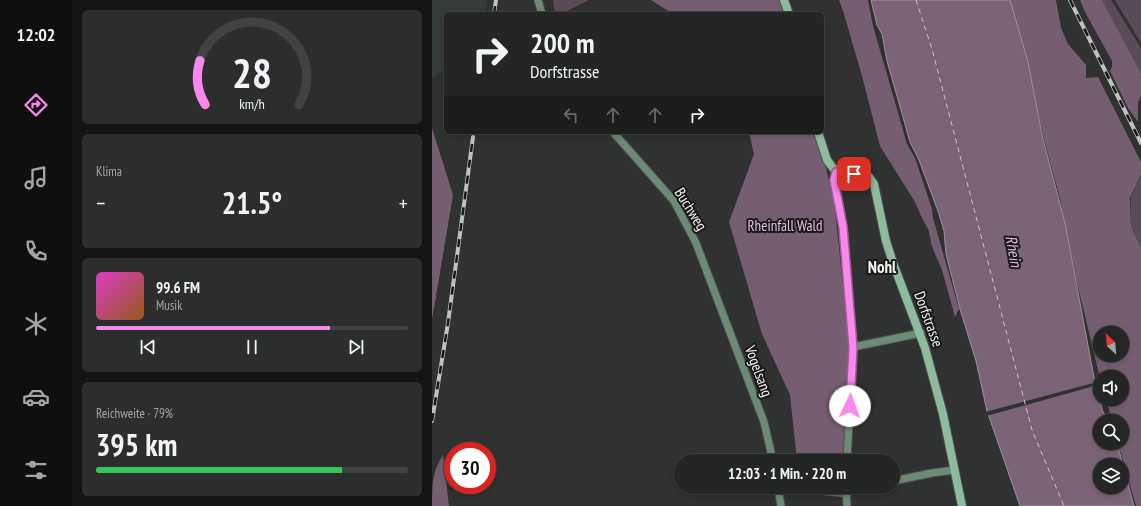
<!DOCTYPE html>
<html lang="de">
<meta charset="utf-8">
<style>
:root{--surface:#232624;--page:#2b2e2c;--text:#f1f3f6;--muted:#a3a5a6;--line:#404341;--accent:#f888eb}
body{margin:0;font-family:"PT Sans Narrow",sans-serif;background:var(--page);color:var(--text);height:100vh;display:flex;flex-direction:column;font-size:15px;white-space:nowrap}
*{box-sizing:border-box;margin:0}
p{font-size:13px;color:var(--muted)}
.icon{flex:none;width:22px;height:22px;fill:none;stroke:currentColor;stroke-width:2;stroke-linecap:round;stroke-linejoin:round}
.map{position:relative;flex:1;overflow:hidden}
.details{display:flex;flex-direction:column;gap:10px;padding:10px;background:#131514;width:360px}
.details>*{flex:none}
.banner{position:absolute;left:12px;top:12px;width:380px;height:122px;border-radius:6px;box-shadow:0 2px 6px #0003,0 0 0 1px var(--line);background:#232624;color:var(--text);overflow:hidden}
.needle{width:26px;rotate:334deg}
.controls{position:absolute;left:661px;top:326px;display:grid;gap:8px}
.controls a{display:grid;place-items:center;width:36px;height:36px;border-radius:50%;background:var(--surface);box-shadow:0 2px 6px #0003,0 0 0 1px var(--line);font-size:20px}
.speed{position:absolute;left:12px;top:442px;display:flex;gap:8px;font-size:20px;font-weight:700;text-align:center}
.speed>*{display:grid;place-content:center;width:52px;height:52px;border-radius:50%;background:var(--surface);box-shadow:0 2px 6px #0003,0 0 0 1px var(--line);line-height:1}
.speed .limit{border:6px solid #d22;background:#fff;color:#111}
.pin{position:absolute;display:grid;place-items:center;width:34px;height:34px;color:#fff;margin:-17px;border-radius:8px;box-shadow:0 2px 6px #0006}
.me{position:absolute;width:44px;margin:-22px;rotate:3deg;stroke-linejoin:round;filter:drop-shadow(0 0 3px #0008)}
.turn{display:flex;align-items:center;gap:14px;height:84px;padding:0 20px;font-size:18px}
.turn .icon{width:52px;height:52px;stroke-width:2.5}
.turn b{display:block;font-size:28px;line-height:34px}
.lanes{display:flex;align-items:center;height:38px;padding:0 20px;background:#0003;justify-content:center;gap:20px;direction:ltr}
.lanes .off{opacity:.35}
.big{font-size:30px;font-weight:700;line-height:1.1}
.details .tile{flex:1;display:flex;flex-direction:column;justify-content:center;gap:6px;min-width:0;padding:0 14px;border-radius:6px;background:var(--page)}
.details .dial{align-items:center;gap:0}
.dial svg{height:104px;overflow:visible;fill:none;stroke:var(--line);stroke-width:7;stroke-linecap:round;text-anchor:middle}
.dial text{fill:var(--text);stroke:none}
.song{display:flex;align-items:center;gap:12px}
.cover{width:48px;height:48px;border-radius:6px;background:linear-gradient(135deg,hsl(310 70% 55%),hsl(30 70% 35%))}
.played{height:4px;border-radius:2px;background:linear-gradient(90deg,var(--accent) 75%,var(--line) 75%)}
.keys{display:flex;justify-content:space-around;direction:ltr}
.heat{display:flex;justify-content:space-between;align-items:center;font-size:22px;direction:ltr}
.charge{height:6px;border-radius:3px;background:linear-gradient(90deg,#34c759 79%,var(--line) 0)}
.trip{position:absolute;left:242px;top:454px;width:226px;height:40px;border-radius:20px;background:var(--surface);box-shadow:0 2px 6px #0003,0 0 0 1px var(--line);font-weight:700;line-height:40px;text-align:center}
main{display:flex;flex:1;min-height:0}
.tabs{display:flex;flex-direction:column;width:72px;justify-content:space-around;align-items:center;background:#0e0f0e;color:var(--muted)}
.tabs .icon{width:28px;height:28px}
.tabs .selected{color:var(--accent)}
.tabs b{font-size:18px;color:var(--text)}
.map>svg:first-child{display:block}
.built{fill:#343d37}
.green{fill:#5b4b58}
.forest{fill:#755e71;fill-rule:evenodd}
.water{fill:#7b6477;stroke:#9f909c;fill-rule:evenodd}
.pier{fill:#2f3230}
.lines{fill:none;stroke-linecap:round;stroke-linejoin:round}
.ferry{stroke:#e2b6db;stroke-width:1;stroke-dasharray:5 4;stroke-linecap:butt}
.street-casing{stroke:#4e514f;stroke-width:9}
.secondary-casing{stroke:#4e514f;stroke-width:10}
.street{stroke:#6c8a75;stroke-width:7}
.secondary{stroke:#8cbc9b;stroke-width:8}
.rail-casing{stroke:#c0c2c0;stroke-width:4}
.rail{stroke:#181918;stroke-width:2.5;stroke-dasharray:8;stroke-linecap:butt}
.route-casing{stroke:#a15899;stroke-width:10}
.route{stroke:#f888eb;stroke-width:7}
.labels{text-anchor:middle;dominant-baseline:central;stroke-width:4;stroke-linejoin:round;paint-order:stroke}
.street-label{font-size:15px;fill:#f3f5f3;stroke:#181918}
.park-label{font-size:15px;fill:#eabde3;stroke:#181918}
.water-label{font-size:16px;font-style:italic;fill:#e2b6db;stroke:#181918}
.quarter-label{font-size:17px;font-weight:bold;fill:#f3f5f3;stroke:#181918}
</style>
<main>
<nav class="tabs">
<b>12:02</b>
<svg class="icon selected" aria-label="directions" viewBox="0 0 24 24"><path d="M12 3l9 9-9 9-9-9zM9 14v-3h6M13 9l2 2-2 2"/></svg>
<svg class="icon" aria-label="music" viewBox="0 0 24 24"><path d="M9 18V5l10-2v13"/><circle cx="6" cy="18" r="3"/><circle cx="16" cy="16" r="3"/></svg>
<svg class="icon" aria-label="phone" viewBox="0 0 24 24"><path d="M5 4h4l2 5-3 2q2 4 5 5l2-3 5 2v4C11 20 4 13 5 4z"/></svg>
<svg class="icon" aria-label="climate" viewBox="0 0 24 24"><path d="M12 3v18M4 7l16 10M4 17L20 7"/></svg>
<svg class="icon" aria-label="car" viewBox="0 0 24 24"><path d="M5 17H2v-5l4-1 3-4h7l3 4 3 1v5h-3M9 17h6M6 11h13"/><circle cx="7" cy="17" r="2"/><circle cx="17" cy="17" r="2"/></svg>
<svg class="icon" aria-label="filters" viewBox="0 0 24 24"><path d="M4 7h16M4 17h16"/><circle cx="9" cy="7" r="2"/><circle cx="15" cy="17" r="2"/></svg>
</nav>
<section class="details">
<div class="tile dial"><svg viewBox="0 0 100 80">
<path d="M14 69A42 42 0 1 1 86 69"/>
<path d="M14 69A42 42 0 0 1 10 35" stroke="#f888eb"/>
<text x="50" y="56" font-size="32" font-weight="700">28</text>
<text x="50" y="72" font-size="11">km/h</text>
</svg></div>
<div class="tile"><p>Klima</p>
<div class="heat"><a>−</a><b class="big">21.5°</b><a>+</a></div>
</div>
<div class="tile">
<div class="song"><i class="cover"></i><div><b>99.6 FM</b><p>Musik</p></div></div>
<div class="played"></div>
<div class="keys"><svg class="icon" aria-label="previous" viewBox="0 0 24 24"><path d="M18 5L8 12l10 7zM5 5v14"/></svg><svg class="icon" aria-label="pause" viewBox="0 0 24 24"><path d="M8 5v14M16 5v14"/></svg><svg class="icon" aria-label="next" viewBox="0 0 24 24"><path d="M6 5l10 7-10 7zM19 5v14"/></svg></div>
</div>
<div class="tile"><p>Reichweite · 79%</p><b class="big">395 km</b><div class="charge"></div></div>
</section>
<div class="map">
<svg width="709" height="506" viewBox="0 0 709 506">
<rect width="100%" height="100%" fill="#2f3230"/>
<path class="built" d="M0 0H55L53 14H14V68L0 78Z"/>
<g class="green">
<path d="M121 0H157L129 14H123Z"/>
<path d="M670 0H679L709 48V73Z"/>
<path d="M683 0H709V43Z"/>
<path d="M709 176V246L699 227V197Z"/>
</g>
<g class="forest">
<path d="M219 0H348L354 14H241Z"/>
<path d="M407 0H436L441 26 475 144 483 158 500 209 501 218 527 309 523 317 510 270 499 244 497 231 490 218 483 202 448 146 430 76 412 14Z"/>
<path d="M578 0H624L629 28 636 44 654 65V78L666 77 709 162V175L698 198 699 227 709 247V506H704L686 443H690V421H680L674 399H690V377H668V378L645 283 628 199 611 135 589 42ZM668 333H690V355H668Z"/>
<path d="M648 0H670L709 73V96L706 102V122L696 108 678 71 680 67V61L653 12Z"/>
<path d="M0 128 21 195 0 320Z"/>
<path d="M317 132H382L394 168 402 201 416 332 417 379 412 461H365L358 395 330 334 297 222 322 154Z"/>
<path d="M11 455 17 506H0C0 487 0 471 11 455Z"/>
<path d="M360 487H411L410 497 359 492Z"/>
</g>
<path class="water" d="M439 0H578L596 62 610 135 633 223 664 388 671 412 678 421H668V443H685L702 506H588L555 411 544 361 528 309 514 254 512 231 507 214 487 160 478 142 455 61 450 34 445 25ZM668 465H690V487H668Z"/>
<path class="pier" d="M665 382 666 385 554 416 553 412Z"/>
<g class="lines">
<path class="ferry" d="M484 0 500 49 600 430 632 506"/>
<defs>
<g id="street">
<path d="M106 0 110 14"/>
<path d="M181 132 242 201 264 243 332 422 341 461"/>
<path d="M404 172 403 180 411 227 421 347 415 461"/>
<path d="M421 347 489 333"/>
<path d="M461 481 500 473 522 470"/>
<path d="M346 487 349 506"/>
<path d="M414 487 415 506"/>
</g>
<g id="secondary">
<path d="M352 0 357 14"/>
<path d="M386 132 395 160 404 172 437 177 442 184 454 241 461 263 493 348 511 414 530 506"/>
</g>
</defs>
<use href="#street" class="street-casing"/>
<use href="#secondary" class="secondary-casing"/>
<use href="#street" class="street"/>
<use href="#secondary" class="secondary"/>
<defs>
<g id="rail">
<path d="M638 0 709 143"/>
<path d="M62 14 64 0"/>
<path d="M0 421 16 323 41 137"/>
</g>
</defs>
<use href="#rail" class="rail-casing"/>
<use href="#rail" class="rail"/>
</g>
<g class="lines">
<defs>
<path id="route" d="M418 406 421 347 411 227 402 180 404 172 422 174"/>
</defs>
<use href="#route" class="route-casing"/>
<use href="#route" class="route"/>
</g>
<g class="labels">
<g class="street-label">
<text transform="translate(259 209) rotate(58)">Buchweg</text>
<text transform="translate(497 319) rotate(70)">Dorfstrasse</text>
<text transform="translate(327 371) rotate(70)">Vogelsang</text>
</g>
<g class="park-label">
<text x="353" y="225">Rheinfall Wald</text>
</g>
<g class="water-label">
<text transform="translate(582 251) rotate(80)">Rhein</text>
</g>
<g class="quarter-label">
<text x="450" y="267">Nohl</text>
</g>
</g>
</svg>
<div class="controls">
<a><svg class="needle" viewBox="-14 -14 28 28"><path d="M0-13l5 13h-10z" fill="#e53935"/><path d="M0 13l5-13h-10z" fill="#a3a5a6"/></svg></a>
<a><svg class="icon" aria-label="sound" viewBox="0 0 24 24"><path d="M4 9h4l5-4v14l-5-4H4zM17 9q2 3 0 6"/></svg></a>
<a><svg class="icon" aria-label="search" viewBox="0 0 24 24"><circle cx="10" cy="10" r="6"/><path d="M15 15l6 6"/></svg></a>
<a><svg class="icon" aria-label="layers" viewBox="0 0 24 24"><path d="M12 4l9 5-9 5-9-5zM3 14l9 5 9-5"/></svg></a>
</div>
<div class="speed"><div class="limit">30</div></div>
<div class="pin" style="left:422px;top:174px;background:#d93025"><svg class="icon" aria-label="arrive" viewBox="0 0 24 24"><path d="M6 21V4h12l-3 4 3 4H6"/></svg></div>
<svg class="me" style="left:418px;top:406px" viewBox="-20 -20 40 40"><circle r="19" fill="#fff"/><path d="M0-13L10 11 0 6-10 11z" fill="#f888eb"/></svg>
<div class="trip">12:03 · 1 Min. · 220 m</div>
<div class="banner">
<div class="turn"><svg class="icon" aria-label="right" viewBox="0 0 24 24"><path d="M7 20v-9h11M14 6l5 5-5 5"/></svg><div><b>200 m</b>Dorfstrasse</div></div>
<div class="lanes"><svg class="icon off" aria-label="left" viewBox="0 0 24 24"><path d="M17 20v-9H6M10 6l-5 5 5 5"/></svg><svg class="icon off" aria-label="ahead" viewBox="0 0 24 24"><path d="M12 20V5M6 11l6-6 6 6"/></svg><svg class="icon off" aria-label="ahead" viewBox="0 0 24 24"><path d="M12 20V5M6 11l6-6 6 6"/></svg><svg class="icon" aria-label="right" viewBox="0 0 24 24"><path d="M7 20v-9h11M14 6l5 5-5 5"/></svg></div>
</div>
</div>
</main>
